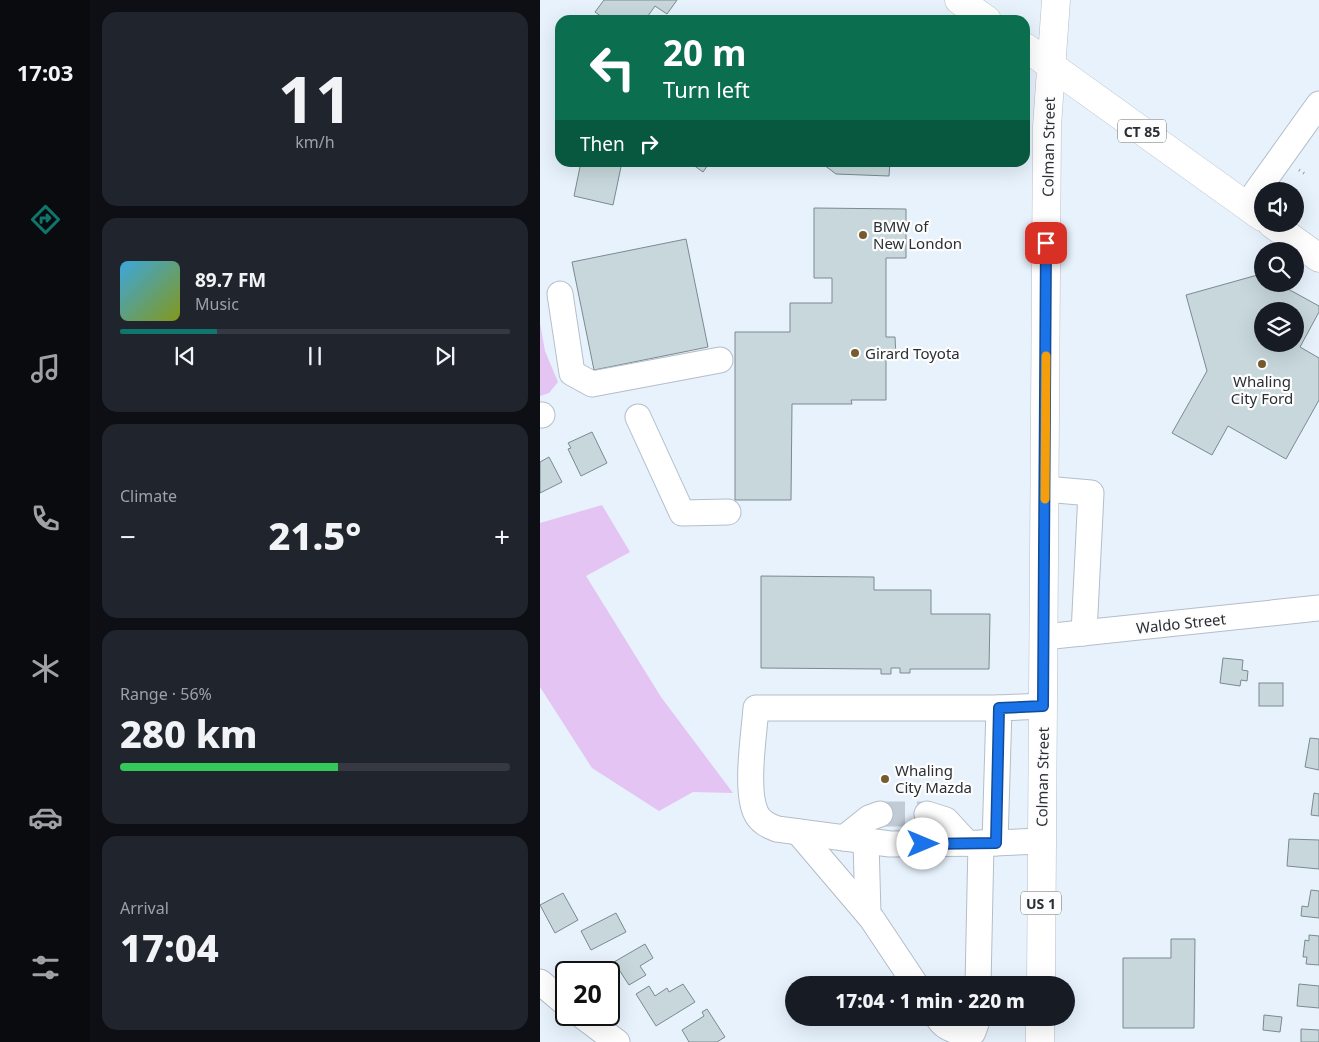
<!DOCTYPE html>
<meta charset="utf-8">
<style>
:root{--surface:#171b24;--page:#20242c;--text:#f1f3f6;--muted:#9ea1a6;--line:#363941;--accent:#0f766e}
body{margin:0;font-family:"Noto Sans",sans-serif;background:var(--page);color:var(--text);height:100vh;display:flex;flex-direction:column;font-size:19px;white-space:nowrap}
*{box-sizing:border-box;margin:0}
p{font-size:16px;color:var(--muted)}
.icon{flex:none;width:28px;height:28px;fill:none;stroke:currentColor;stroke-width:2;stroke-linecap:round;stroke-linejoin:round}
.map{position:relative;flex:1;overflow:hidden}
.drawer{display:flex;flex-direction:column;gap:12px;padding:12px;background:#0d0f14;width:450px}
.drawer>*{flex:none}
.guide{position:absolute;left:15px;top:15px;width:475px;height:152px;border-radius:15px;box-shadow:0 5px 20px #0002;background:#0b6e4f;color:#fff;overflow:hidden}
.fabs{position:absolute;left:714px;top:182px;display:grid;gap:10px}
.fabs a{display:grid;place-items:center;width:50px;height:50px;border-radius:50%;background:var(--surface);box-shadow:0 5px 20px #0002;font-size:25px}
.speed{position:absolute;left:15px;top:961px;display:flex;gap:10px;font-size:25px;font-weight:700;text-align:center}
.speed>*{display:grid;place-content:center;width:65px;height:65px;border-radius:50%;background:var(--surface);box-shadow:0 5px 20px #0002;line-height:1}
.speed .limit{border:2px solid #111;border-radius:8px;background:#fff;color:#111}
.pin{position:absolute;display:grid;place-items:center;width:42px;height:42px;color:#fff;margin:-21px;border-radius:10px;box-shadow:0 2px 8px #0006}
.me{position:absolute;width:55px;margin:-28px;rotate:90deg;stroke-linejoin:round;filter:drop-shadow(0 0 4px #0008)}
.turn{display:flex;align-items:center;gap:18px;height:105px;padding:0 25px;font-size:22px}
.turn .icon{width:65px;height:65px;stroke-width:2.5}
.turn b{display:block;font-size:35px;line-height:42px}
.then{display:flex;align-items:center;height:48px;padding:0 25px;background:#0003;gap:10px;font-size:19px}
.big{font-size:38px;font-weight:800;line-height:1.1}
.drawer .card{flex:1;display:flex;flex-direction:column;justify-content:center;gap:8px;min-width:0;padding:0 18px;border-radius:15px;background:var(--page)}
.drawer .dial{align-items:center;gap:0}
.dial b{font-size:65px;line-height:1}
.song{display:flex;align-items:center;gap:15px}
.cover{width:60px;height:60px;border-radius:8px;background:linear-gradient(135deg,hsl(200 70% 55%),hsl(70 70% 35%))}
.played{height:5px;border-radius:2px;background:linear-gradient(90deg,var(--accent) 25%,var(--line) 25%)}
.keys{display:flex;justify-content:space-around;direction:ltr}
.heat{display:flex;justify-content:space-between;align-items:center;font-size:28px;direction:ltr}
.charge{height:8px;border-radius:4px;background:linear-gradient(90deg,#34c759 56%,var(--line) 0)}
.trip{position:absolute;left:245px;top:976px;width:290px;height:50px;border-radius:25px;background:var(--surface);box-shadow:0 5px 20px #0002;font-weight:800;line-height:50px;text-align:center}
main{display:flex;flex:1;min-height:0}
.dock{display:flex;flex-direction:column;width:90px;justify-content:space-around;align-items:center;background:#090b0e;color:var(--muted)}
.dock .icon{width:35px;height:35px}
.dock .active{color:var(--accent)}
.dock b{font-size:22px;color:var(--text)}
.map>svg:first-child{display:block}
.green{fill:#e4c4f2}
.building{fill:#c7d7db;stroke:#7a8a8e;fill-rule:evenodd}
.lines{fill:none;stroke-linecap:round;stroke-linejoin:round}
.minor-tunnel{stroke:#c1cbd5;stroke-width:25;stroke-dasharray:25 12;stroke-linecap:butt}
.minor-casing{stroke:#b4bec9;stroke-width:27}
.major-casing{stroke:#b4bec9;stroke-width:29}
.path{stroke:#939ba4;stroke-width:3;stroke-dasharray:1 4;stroke-linecap:butt}
.minor{stroke:#fff;stroke-width:25}
.major{stroke:#fff;stroke-width:28}
.route-casing{stroke:#114b97;stroke-width:12}
.route{stroke:#1a73e8;stroke-width:9}
.slow{stroke:#f59e0b;stroke-width:9}
.poi-dot{fill:#755b2d;stroke:#fdfdfd;stroke-width:2}
.labels{text-anchor:middle;dominant-baseline:central;stroke-width:4.5;stroke-linejoin:round;paint-order:stroke}
.shield{fill:#fdfdfd;stroke:#6a6d70;stroke-width:1}
.shield-label{font-size:14px;font-weight:bold;fill:#2b2f34}
.street-label{font-size:15px;fill:#2b2f34;stroke:#fdfdfd}
.poi-label{font-size:15px;fill:#2b2f34;stroke:#fdfdfd;text-anchor:start}
</style>
<main>
<nav class="dock">
<b>17:03</b>
<svg class="icon active" aria-label="directions" viewBox="0 0 24 24"><path d="M12 3l9 9-9 9-9-9zM9 14v-3h6M13 9l2 2-2 2"/></svg>
<svg class="icon" aria-label="music" viewBox="0 0 24 24"><path d="M9 18V5l10-2v13"/><circle cx="6" cy="18" r="3"/><circle cx="16" cy="16" r="3"/></svg>
<svg class="icon" aria-label="phone" viewBox="0 0 24 24"><path d="M5 4h4l2 5-3 2q2 4 5 5l2-3 5 2v4C11 20 4 13 5 4z"/></svg>
<svg class="icon" aria-label="climate" viewBox="0 0 24 24"><path d="M12 3v18M4 7l16 10M4 17L20 7"/></svg>
<svg class="icon" aria-label="car" viewBox="0 0 24 24"><path d="M5 17H2v-5l4-1 3-4h7l3 4 3 1v5h-3M9 17h6M6 11h13"/><circle cx="7" cy="17" r="2"/><circle cx="17" cy="17" r="2"/></svg>
<svg class="icon" aria-label="filters" viewBox="0 0 24 24"><path d="M4 7h16M4 17h16"/><circle cx="9" cy="7" r="2"/><circle cx="15" cy="17" r="2"/></svg>
</nav>
<section class="drawer">
<div class="card dial"><b>11</b><p>km/h</p></div>
<div class="card">
<div class="song"><i class="cover"></i><div><b>89.7 FM</b><p>Music</p></div></div>
<div class="played"></div>
<div class="keys"><svg class="icon" aria-label="previous" viewBox="0 0 24 24"><path d="M18 5L8 12l10 7zM5 5v14"/></svg><svg class="icon" aria-label="pause" viewBox="0 0 24 24"><path d="M8 5v14M16 5v14"/></svg><svg class="icon" aria-label="next" viewBox="0 0 24 24"><path d="M6 5l10 7-10 7zM19 5v14"/></svg></div>
</div>
<div class="card"><p>Climate</p>
<div class="heat"><a>−</a><b class="big">21.5°</b><a>+</a></div>
</div>
<div class="card"><p>Range · 56%</p><b class="big">280 km</b><div class="charge"></div></div>
<div class="card"><p>Arrival</p><b class="big">17:04</b></div>
</section>
<div class="map">
<svg width="779" height="1042" viewBox="0 0 779 1042">
<rect width="100%" height="100%" fill="#e7f2fd"/>
<g class="green">
<path d="M0 323 5 351 18 382 9 393 0 396Z"/>
<path d="M62 505 90 552 46 576 121 697 193 793 153 792 119 811 52 768 0 687V523Z"/>
</g>
<g class="building">
<path d="M64 0H137L127 14 115 6 105 20H66L55 12Z"/>
<path d="M41 162H82L73 205 34 196Z"/>
<path d="M149 162H170L163 172Z"/>
<path d="M280 162H350L349 176 296 174Z"/>
<path d="M274 208 366 209V258H346V337H355L356 357H346V400H311L312 404H252L251 500H195V332H250V303H292V278H274Z"/>
<path d="M146 239 168 347 54 370 32 262Z"/>
<path d="M721 274 722 284H739L779 306V312L760 347 779 358V400L746 459 688 426 672 455 632 433 667 371 646 295ZM722 311H755V344H722Z"/>
<path d="M52 432 67 463 41 476 28 449 31 448 28 443Z"/>
<path d="M9 457 22 482 0 493V462Z"/>
<path d="M221 576 334 577V590H391V614H450L449 669H370V673H360V668H351V674H341V669L221 668Z"/>
<path d="M683 658 703 660 702 670 708 671 707 681 701 680 700 686 680 683Z"/>
<rect x="719" y="683" width="24" height="23"/>
<path d="M770 738 779 739V770L765 767Z"/>
<path d="M774 793 779 794V816L771 815Z"/>
<path d="M749 839 779 840V869L747 866Z"/>
<path d="M771 890 779 891V918L761 916 762 906 768 907Z"/>
<path d="M23 893 38 920 15 933 0 905Z"/>
<path d="M76 913 86 932 51 950 41 931Z"/>
<path d="M769 935 779 936V965L766 964 767 957H763L765 940 769 941Z"/>
<path d="M631 939H655L654 1028H583V958H631Z"/>
<path d="M105 944 113 958 100 966 106 975 89 985 74 962Z"/>
<path d="M143 984 155 1002 116 1026 96 994 109 986 115 996 127 988 129 992Z"/>
<path d="M759 984 779 986V1008L757 1006Z"/>
<path d="M167 1009 185 1037 177 1042H149L142 1030 164 1016 162 1012Z"/>
<path d="M724 1015 742 1017 740 1032 723 1030Z"/>
<path d="M761 1029 779 1030V1042H761Z"/>
</g>
<g class="lines">
<path class="minor-tunnel" d="M340 814H387"/>
<defs>
<g id="minor">
<path d="M706 206 779 104"/>
<path d="M20 294 32 373 52 384 180 360"/>
<path d="M0 415H2"/>
<path d="M98 417 142 513 188 512"/>
<path d="M505 489 551 493 544 633"/>
<path d="M504 637 779 608"/>
<path d="M387 814 406 820 427 843"/>
<path d="M258 832 332 919 376 985"/>
<path d="M304 838 329 818 340 814"/>
<path d="M326 841 328 914"/>
<path d="M502 841 455 843 459 708 503 706"/>
<path d="M455 843 350 844 237 829C229 826 220 822 216 813 205 790 214 735 216 708H459"/>
<path d="M0 982 26 1004"/>
<path d="M438 985 441 843"/>
<path d="M41 1015 77 1042"/>
<path d="M398 1018C406 1030 419 1033 433 1032L438 1018"/>
</g>
<g id="major">
<path d="M419 0 447 20"/>
<path d="M485 47 722 217"/>
<path d="M732 224 779 258"/>
<path d="M501 985 507 126 516 0"/>
<path d="M500 1042V1018"/>
</g>
</defs>
<use href="#minor" class="minor-casing"/>
<use href="#major" class="major-casing"/>
<path class="path" d="M759 170 767 175"/>
<use href="#minor" class="minor"/>
<use href="#major" class="major"/>
</g>
<g class="lines">
<defs>
<path id="route" d="M383 844 456 843 459 708 503 706 506 243"/>
</defs>
<use href="#route" class="route-casing"/>
<use href="#route" class="route"/>
<path class="slow" d="M505 499 506 356"/>
</g>
<g class="poi-dot">
<circle cx="323" cy="235" r="5"/>
<circle cx="315" cy="353" r="5"/>
<circle cx="722" cy="364" r="5"/>
<circle cx="345" cy="779" r="5"/>
</g>
<g class="labels">
<g class="shield">
<rect x="578" y="119.5" width="48" height="23" rx="4"/>
<rect x="481" y="891.5" width="40" height="23" rx="4"/>
</g>
<g class="shield-label">
<text x="602" y="131">CT 85</text>
<text x="501" y="903">US 1</text>
</g>
<g class="street-label">
<text transform="translate(508 147) rotate(-89)">Colman Street</text>
<text transform="translate(641 623) rotate(-6)">Waldo Street</text>
<text transform="translate(502 777) rotate(-89)">Colman Street</text>
</g>
<g class="poi-label">
<text x="333" y="226">BMW of<tspan x="333" dy="17">New London</tspan></text>
<text x="325" y="353">Girard Toyota</text>
<text x="722" y="381" text-anchor="middle">Whaling<tspan x="722" dy="17">City Ford</tspan></text>
<text x="355" y="770">Whaling<tspan x="355" dy="17">City Mazda</tspan></text>
</g>
</g>
</svg>
<div class="fabs">
<a><svg class="icon" aria-label="sound" viewBox="0 0 24 24"><path d="M4 9h4l5-4v14l-5-4H4zM17 9q2 3 0 6"/></svg></a>
<a><svg class="icon" aria-label="search" viewBox="0 0 24 24"><circle cx="10" cy="10" r="6"/><path d="M15 15l6 6"/></svg></a>
<a><svg class="icon" aria-label="layers" viewBox="0 0 24 24"><path d="M12 4l9 5-9 5-9-5zM3 14l9 5 9-5"/></svg></a>
</div>
<div class="speed"><div class="limit">20</div></div>
<div class="pin" style="left:506px;top:243px;background:#d93025"><svg class="icon" aria-label="arrive" viewBox="0 0 24 24"><path d="M6 21V4h12l-3 4 3 4H6"/></svg></div>
<svg class="me" style="left:383px;top:844px" viewBox="-20 -20 40 40"><circle r="19" fill="#fff"/><path d="M0-13L10 11 0 6-10 11z" fill="#1a73e8"/></svg>
<div class="trip">17:04 · 1 min · 220 m</div>
<div class="guide">
<div class="turn"><svg class="icon" aria-label="left" viewBox="0 0 24 24"><path d="M17 20v-9H6M10 6l-5 5 5 5"/></svg><div><b>20 m</b>Turn left</div></div>
<div class="then">Then<svg class="icon" aria-label="right" viewBox="0 0 24 24"><path d="M7 20v-9h11M14 6l5 5-5 5"/></svg></div>
</div>
</div>
</main>
